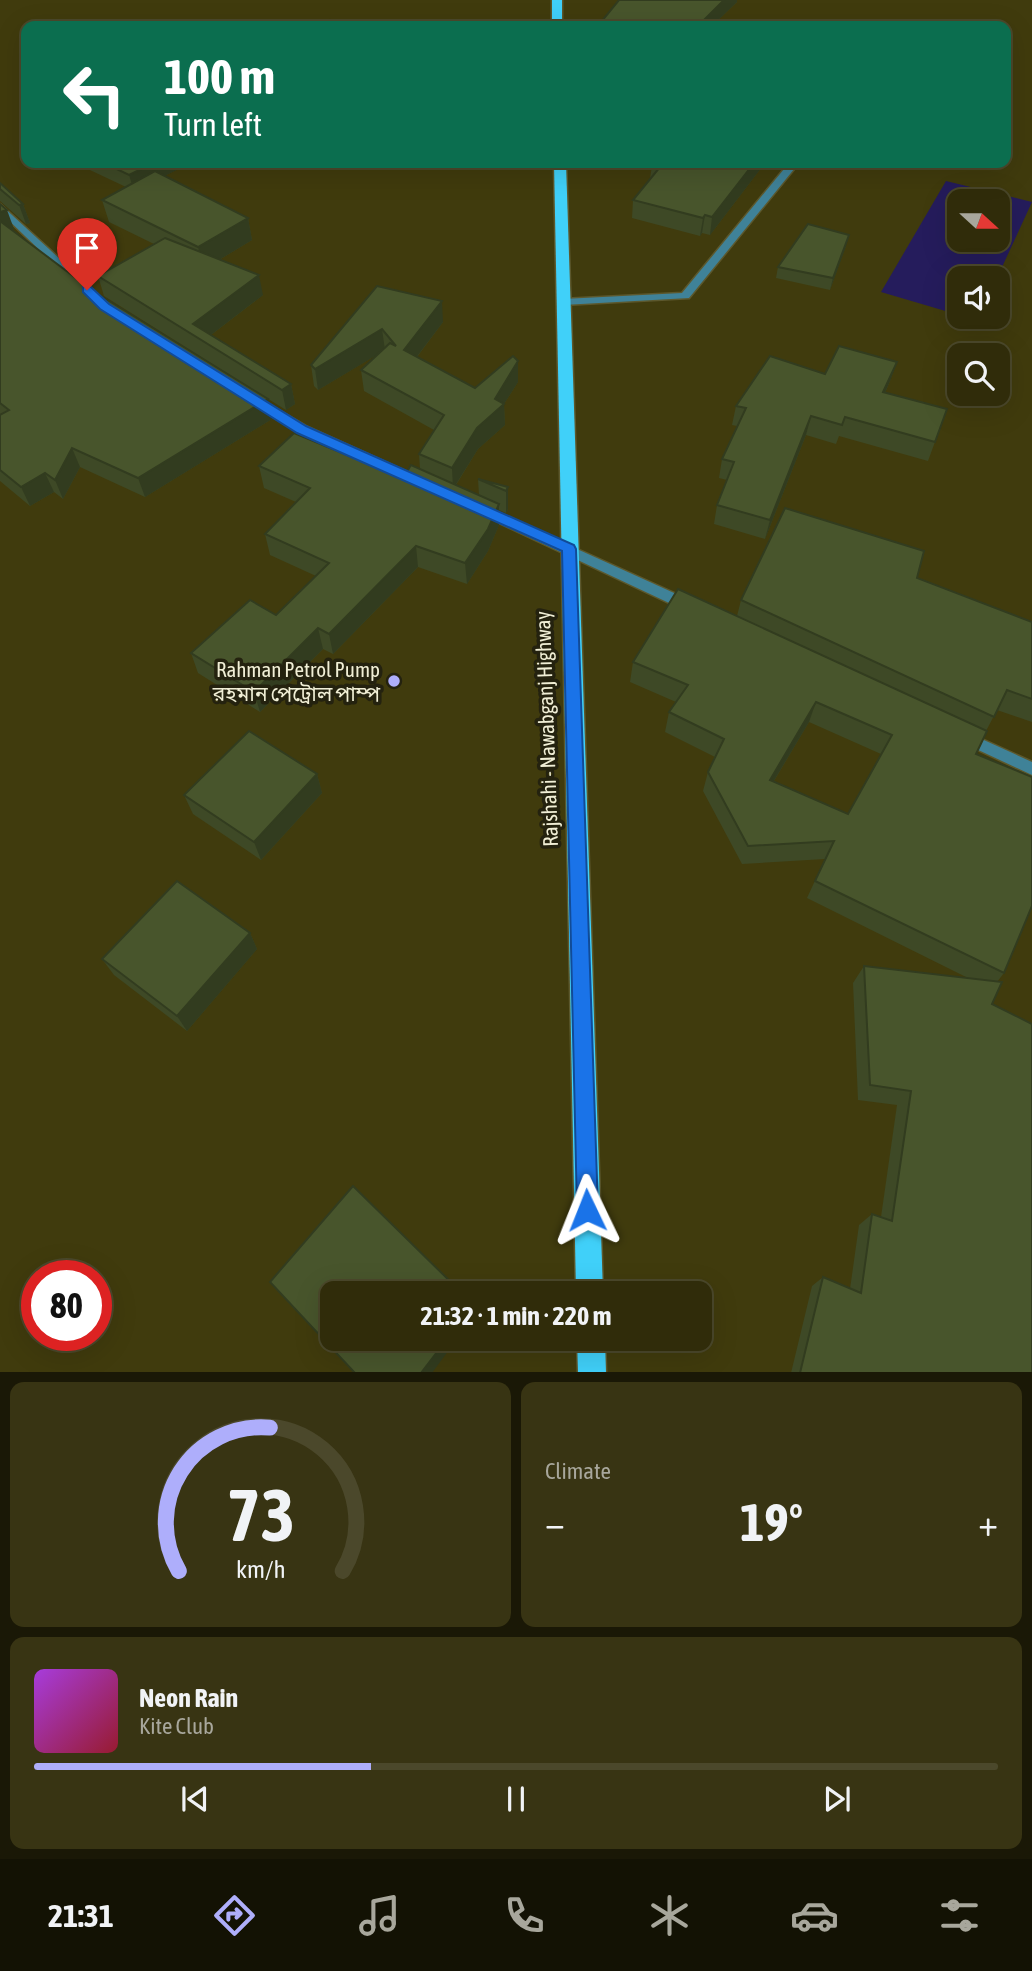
<!DOCTYPE html>
<meta charset="utf-8">
<style>
:root{--surface:#302c0a;--page:#383413;--text:#f1f3f6;--muted:#a8a79c;--line:#4b482b;--accent:#aeaefb}
body{margin:0;font-family:"Asap Condensed","Noto Sans Bengali",sans-serif;background:var(--page);color:var(--text);height:100vh;display:flex;flex-direction:column;font-size:26px;white-space:nowrap}
*{box-sizing:border-box;margin:0}
p{font-size:23px;color:var(--muted)}
.icon{flex:none;width:38px;height:38px;fill:none;stroke:currentColor;stroke-width:2;stroke-linecap:round;stroke-linejoin:round}
.map{position:relative;height:1372px;overflow:hidden}
.details{display:flex;flex-direction:column;gap:10px;padding:10px;background:#1a1806;flex:1}
.details>*{flex:none}
.guide{position:absolute;left:21px;top:21px;width:990px;height:147px;border-radius:14px;box-shadow:0 7px 28px #0002,0 0 0 2px var(--line);background:#0b6e4f;color:#fff;overflow:hidden}
.needle{width:46px;rotate:111deg}
.buttons{position:absolute;left:947px;top:189px;display:grid;gap:14px}
.buttons a{display:grid;place-items:center;width:63px;height:63px;border-radius:14px;background:var(--surface);box-shadow:0 7px 28px #0002,0 0 0 2px var(--line);font-size:35px}
.speed{position:absolute;left:21px;top:1260px;display:flex;gap:14px;font-size:35px;font-weight:700;text-align:center}
.speed>*{display:grid;place-content:center;width:91px;height:91px;border-radius:50%;background:var(--surface);box-shadow:0 7px 28px #0002,0 0 0 2px var(--line);line-height:1}
.speed .limit{border:10px solid #d22;background:#fff;color:#111}
.pin{position:absolute;display:grid;place-items:center;width:60px;height:60px;color:#fff;margin:-72px -30px;border-radius:50% 50% 50% 0;rotate:-45deg;box-shadow:0 0 7px #0007}
.pin .icon{rotate:45deg}
.me{position:absolute;width:77px;margin:-38px;rotate:358deg;stroke-linejoin:round;filter:drop-shadow(0 0 5px #0008)}
.turn{display:flex;align-items:center;gap:24px;height:147px;padding:0 28px;font-size:32px}
.turn .icon{width:91px;height:91px;stroke-width:2.5}
.turn b{display:block;font-size:49px;line-height:60px}
.big{font-size:52px;font-weight:700;line-height:1.1}
.details .widget{flex:1;display:flex;flex-direction:column;justify-content:center;gap:10px;min-width:0;padding:0 24px;border-radius:14px;background:var(--page)}
.details .dial{align-items:center;gap:0}
.dial svg{height:182px;overflow:visible;fill:none;stroke:var(--line);stroke-width:7;stroke-linecap:round;text-anchor:middle}
.dial text{fill:var(--text);stroke:none}
.song{display:flex;align-items:center;gap:21px}
.cover{width:84px;height:84px;border-radius:10px;background:linear-gradient(135deg,hsl(280 70% 55%),hsl(350 70% 35%))}
.played{height:7px;border-radius:4px;background:linear-gradient(90deg,var(--accent) 35%,var(--line) 35%)}
.keys{display:flex;justify-content:space-around;direction:ltr}
.heat{display:flex;justify-content:space-between;align-items:center;font-size:38px;direction:ltr}
.details .tiles{flex:1;display:grid;gap:10px;grid-template-columns:1fr 1fr}
.widget:last-child{grid-column:span 2}
.trip{position:absolute;left:320px;top:1281px;width:392px;height:70px;border-radius:14px;background:var(--surface);box-shadow:0 7px 28px #0002,0 0 0 2px var(--line);font-weight:700;line-height:70px;text-align:center}
.dock{display:flex;height:112px;justify-content:space-around;align-items:center;background:#131204;color:var(--muted)}
.dock .icon{width:49px;height:49px}
.dock .on{color:var(--accent)}
.dock b{font-size:32px;color:var(--text)}
.map>svg:first-child{display:block}
.water{fill:#251c5c;fill-rule:evenodd}
.lines{fill:none;stroke-linecap:round;stroke-linejoin:round}
.minor-casing{stroke:#5c582d;stroke-width:3}
.trunk-casing{stroke:#5c582d;stroke-width:3}
.minor{fill:#3f8298;fill-rule:evenodd}
.trunk{fill:#40d0f9;fill-rule:evenodd}
.wall{fill:#3e4926;fill-rule:evenodd}
.shaded-wall{fill:#323c1f}
.building{fill:#48552c;stroke:#323c1f;stroke-width:2;fill-rule:evenodd}
.route{fill:#1a73e8;stroke:#114b97;stroke-width:2}
.poi-dot{fill:#aeaefb;stroke:#24220f;stroke-width:2.5}
.labels{text-anchor:middle;dominant-baseline:central;stroke-width:7;stroke-linejoin:round;paint-order:stroke}
.poi-label{font-size:21px;fill:#f1efd6;stroke:#24220f;text-anchor:end}
.street-label{font-size:21px;fill:#f1efd6;stroke:#24220f}
</style>
<div class="map">
<svg width="1032" height="1373" viewBox="0 0 1032 1373">
<rect width="100%" height="100%" fill="#403b0d"/>
<path class="water" d="M946 181 1032 202 997 278H959V315L881 292ZM959 201H998V240H959Z"/>
<g class="lines">
<defs>
<g id="minor">
<path d="M789 163H799L689 298 563 305 558 302 563 299 682 293Z"/>
<path d="M0 204 86 283V287H78L0 212Z"/>
<path d="M256 397 306 426 423 479 425 482 423 485H415L298 432 252 404 250 401Z"/>
<path d="M482 506 694 602 696 606 694 610H684L478 513 476 510Z"/>
<path d="M964 731 1032 762V775L959 741 957 737 959 733Z"/>
</g>
<g id="trunk">
<rect x="552" y="0" width="10" height="26"/>
<path d="M554 163H566L603 1293H576Z"/>
<path d="M577 1339H605L606 1373H578Z"/>
</g>
</defs>
<use href="#minor" class="minor-casing"/>
<use href="#trunk" class="trunk-casing"/>
<use href="#minor" class="minor"/>
<use href="#trunk" class="trunk"/>
</g>
<g class="wall">
<path d="M619 0H737V2L712 26H601V22Z"/>
<path d="M75 163H191L164 176 248 218 252 240 219 260 263 295 211 335 291 384 295 404 286 410 104 296 98 276 154 244 109 222 102 200 126 187Z"/>
<path d="M765 163 710 235 702 233 700 236 632 218 633 200 650 179 652 165Z"/>
<path d="M0 183 23 204 30 223 26 224 0 201Z"/>
<path d="M0 204 14 229 12 230 93 291 272 419 145 497 80 467 63 499 54 492 30 506 0 481Z"/>
<path d="M846 246 830 290 776 278 778 267Z"/>
<path d="M377 286 443 322 417 357 475 388 518 361V382L504 404 505 425 478 449 456 485 479 495 478 479 508 487V509L506 513 499 510V525L488 551 467 584 418 567 333 654 323 649 260 712 198 673 191 653 276 615 316 576 270 555 265 534 296 502 264 488 259 466 403 478 420 469 419 454 434 430 364 391 361 370 378 354 318 390 314 386 311 365Z"/>
<path d="M897 362 890 381 885 393 947 409 928 461 839 436 836 444 806 435 765 539 714 524 717 505 727 480 719 478 722 459 737 426 732 425 736 406 825 374Z"/>
<path d="M917 578 1032 622V722L997 710 986 731 976 754 1004 973 997 982 992 1004 1032 1373H791L812 1286 823 1277 850 1289 859 1225 872 1214 881 1217 897 1105 858 1100 853 983 864 966 968 978 807 898 825 859 742 864 703 791 708 772 715 757 665 732 669 712 676 702 630 682 633 662 737 616 741 600ZM809 722 881 754 848 814 774 781Z"/>
<path d="M317 774 322 793 261 860 193 814 184 795Z"/>
<path d="M250 933 257 949 187 1031 114 975 102 959Z"/>
</g>
<g class="shaded-wall">
<path d="M724 0H737V2L712 26H700V24Z"/>
<path d="M154 163H191L134 191 129 175Z"/>
<path d="M754 163H765L710 235 712 217Z"/>
<path d="M23 204 30 223 26 224 19 205Z"/>
<path d="M7 210 14 229 0 234V212Z"/>
<path d="M705 215 702 233 700 236 703 218Z"/>
<path d="M248 218 252 240 204 269 198 247Z"/>
<path d="M849 235 846 246 830 290 833 278Z"/>
<path d="M259 275 263 295 203 341 193 324Z"/>
<path d="M442 301 443 322 406 371 404 350Z"/>
<path d="M382 329 385 350 318 390 315 369Z"/>
<path d="M518 361V382L504 404 505 425 478 449 453 489 452 468Z"/>
<path d="M897 362 890 381 877 411 883 392Z"/>
<path d="M291 384 295 404 286 410 282 390Z"/>
<path d="M268 399 272 419 145 497 138 478Z"/>
<path d="M811 416 806 435 765 539 770 520Z"/>
<path d="M72 448 80 467 63 499 55 480Z"/>
<path d="M45 473 54 492 30 506 21 487Z"/>
<path d="M508 487V509L506 513V491Z"/>
<path d="M499 504V525L488 551 467 584 465 563Z"/>
<path d="M416 546 418 567 333 654 329 634Z"/>
<path d="M318 628 323 649 260 712 254 692Z"/>
<path d="M816 702 809 722 763 799 770 780Z"/>
<path d="M317 774 322 793 261 860 254 842Z"/>
<path d="M250 933 257 949 187 1031 177 1016Z"/>
<path d="M447 1339H457L432 1373H421Z"/>
</g>
<g class="building">
<path d="M619 0H724L700 24 709 26H628L601 22Z"/>
<path d="M330 20 333 26H313Z"/>
<path d="M104 163H154L129 175Z"/>
<path d="M654 163H754L712 217 705 215 703 218 633 200 660 167 652 165Z"/>
<path d="M155 171 248 218 198 247 102 200Z"/>
<path d="M0 183 23 204 19 205 0 189Z"/>
<path d="M0 204 7 210 0 212Z"/>
<path d="M0 221 93 291 268 399 138 478 72 448 55 480 45 473 21 487 0 470V415L9 410 0 403Z"/>
<path d="M808 224 849 235 833 278 778 267Z"/>
<path d="M165 238 259 275 193 324 291 384 282 390 98 276Z"/>
<path d="M377 286 442 301 404 350 475 388 513 356 518 361 495 399 504 404 477 428 452 468 419 454 444 415 361 370 390 343 396 346 382 329 315 369 311 365Z"/>
<path d="M839 346 897 362 883 392 947 409 935 442 845 417 842 425 811 416 770 520 717 505 734 462 722 459 746 408 736 406 770 356 825 374Z"/>
<path d="M294 433 403 478 411 465 499 504 488 529 465 563 416 546 329 634 318 628 254 692 191 653 250 600 276 615 329 563 265 534 310 488 259 466Z"/>
<path d="M478 479 508 487 506 491Z"/>
<path d="M785 508 924 551 917 578 1032 622V699L1007 690 994 717 741 600Z"/>
<path d="M678 589 987 731 976 754 1032 777V906L1004 973 815 881 834 841 748 846 708 772 724 739 669 712 688 685 633 662ZM816 702 892 735 848 814 770 780Z"/>
<path d="M249 731 317 774 254 842 184 795Z"/>
<path d="M177 881 250 933 177 1016 102 959Z"/>
<path d="M864 966 1002 982 992 1004 1032 1024V1373H800L823 1277 861 1293 872 1214 892 1221 911 1091 870 1085Z"/>
<path d="M353 1186 462 1293H332V1339H447L421 1373H355L270 1282Z"/>
</g>
<path class="route" d="M83 287H91L109 304 306 426 574 545 576 549 598 1210 595 1218 587 1221 580 1218 577 1210 562 551 297 433 100 309 83 292Z"/>
<circle class="poi-dot" cx="394" cy="681" r="7"/>
<g class="labels">
<g class="poi-label">
<text x="380" y="669">Rahman Petrol Pump<tspan x="380" dy="24">রহমান পেট্রোল পাম্প</tspan></text>
</g>
<g class="street-label">
<text transform="translate(546 729) rotate(-92)">Rajshahi - Nawabganj Highway</text>
</g>
</g>
</svg>
<div class="buttons">
<a><svg class="needle" viewBox="-14 -14 28 28"><path d="M0-13l5 13h-10z" fill="#e53935"/><path d="M0 13l5-13h-10z" fill="#a8a79c"/></svg></a>
<a><svg class="icon" aria-label="sound" viewBox="0 0 24 24"><path d="M4 9h4l5-4v14l-5-4H4zM17 9q2 3 0 6"/></svg></a>
<a><svg class="icon" aria-label="search" viewBox="0 0 24 24"><circle cx="10" cy="10" r="6"/><path d="M15 15l6 6"/></svg></a>
</div>
<div class="speed"><div class="limit">80</div></div>
<div class="pin" style="left:87px;top:290px;background:#d93025"><svg class="icon" aria-label="arrive" viewBox="0 0 24 24"><path d="M6 21V4h12l-3 4 3 4H6"/></svg></div>
<svg class="me" style="left:587px;top:1210px" viewBox="-20 -20 40 40"><path d="M0-17L14 15 0 8-14 15z" fill="#1a73e8" stroke="#fff" stroke-width="4"/></svg>
<div class="trip">21:32 · 1 min · 220 m</div>
<div class="guide">
<div class="turn"><svg class="icon" aria-label="left" viewBox="0 0 24 24"><path d="M17 20v-9H6M10 6l-5 5 5 5"/></svg><div><b>100 m</b>Turn left</div></div>
</div>
</div>
<section class="details">
<div class="tiles">
<div class="widget dial"><svg viewBox="0 0 100 80">
<path d="M14 69A42 42 0 1 1 86 69"/>
<path d="M14 69A42 42 0 0 1 54 6" stroke="#aeaefb"/>
<text x="50" y="56" font-size="32" font-weight="700">73</text>
<text x="50" y="72" font-size="11">km/h</text>
</svg></div>
<div class="widget"><p>Climate</p>
<div class="heat"><a>−</a><b class="big">19°</b><a>+</a></div>
</div>
<div class="widget">
<div class="song"><i class="cover"></i><div><b>Neon Rain</b><p>Kite Club</p></div></div>
<div class="played"></div>
<div class="keys"><svg class="icon" aria-label="previous" viewBox="0 0 24 24"><path d="M18 5L8 12l10 7zM5 5v14"/></svg><svg class="icon" aria-label="pause" viewBox="0 0 24 24"><path d="M8 5v14M16 5v14"/></svg><svg class="icon" aria-label="next" viewBox="0 0 24 24"><path d="M6 5l10 7-10 7zM19 5v14"/></svg></div>
</div>
</div>
</section>
<nav class="dock">
<b>21:31</b>
<svg class="icon on" aria-label="directions" viewBox="0 0 24 24"><path d="M12 3l9 9-9 9-9-9zM9 14v-3h6M13 9l2 2-2 2"/></svg>
<svg class="icon" aria-label="music" viewBox="0 0 24 24"><path d="M9 18V5l10-2v13"/><circle cx="6" cy="18" r="3"/><circle cx="16" cy="16" r="3"/></svg>
<svg class="icon" aria-label="phone" viewBox="0 0 24 24"><path d="M5 4h4l2 5-3 2q2 4 5 5l2-3 5 2v4C11 20 4 13 5 4z"/></svg>
<svg class="icon" aria-label="climate" viewBox="0 0 24 24"><path d="M12 3v18M4 7l16 10M4 17L20 7"/></svg>
<svg class="icon" aria-label="car" viewBox="0 0 24 24"><path d="M5 17H2v-5l4-1 3-4h7l3 4 3 1v5h-3M9 17h6M6 11h13"/><circle cx="7" cy="17" r="2"/><circle cx="17" cy="17" r="2"/></svg>
<svg class="icon" aria-label="filters" viewBox="0 0 24 24"><path d="M4 7h16M4 17h16"/><circle cx="9" cy="7" r="2"/><circle cx="15" cy="17" r="2"/></svg>
</nav>
